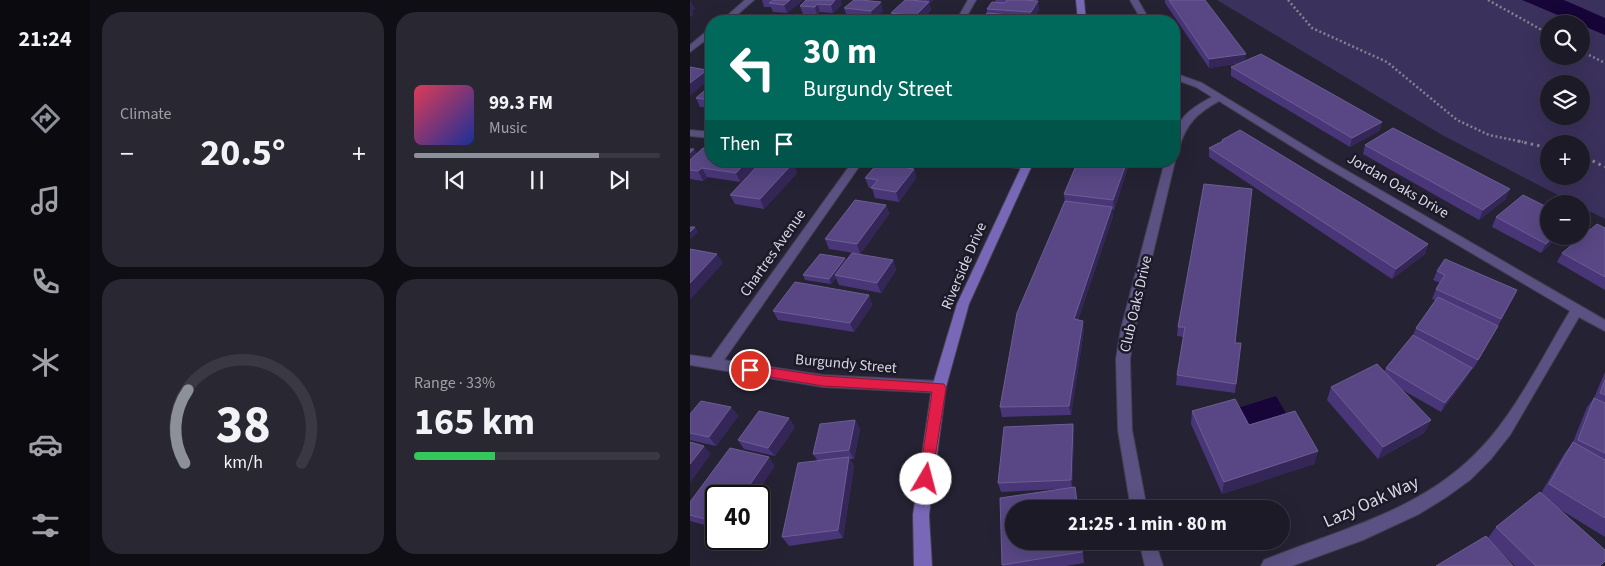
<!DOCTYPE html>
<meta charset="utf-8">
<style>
:root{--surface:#1c1a26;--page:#292732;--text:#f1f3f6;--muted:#a0a1a7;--line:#3a3843;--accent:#8c9099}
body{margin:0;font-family:"Source Sans 3",sans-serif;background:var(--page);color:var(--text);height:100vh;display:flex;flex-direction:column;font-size:19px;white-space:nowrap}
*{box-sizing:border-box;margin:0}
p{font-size:16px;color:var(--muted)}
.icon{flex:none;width:28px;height:28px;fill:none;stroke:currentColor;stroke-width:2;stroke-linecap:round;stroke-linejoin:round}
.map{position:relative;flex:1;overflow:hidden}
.drawer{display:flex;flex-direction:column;gap:12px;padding:12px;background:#0f0e15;width:600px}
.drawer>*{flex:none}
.top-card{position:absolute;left:15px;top:15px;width:475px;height:152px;border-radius:20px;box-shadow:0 5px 20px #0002,0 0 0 1px var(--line);background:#00695c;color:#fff;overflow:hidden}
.controls{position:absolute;left:850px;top:15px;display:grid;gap:10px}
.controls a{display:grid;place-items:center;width:50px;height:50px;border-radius:50%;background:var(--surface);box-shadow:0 5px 20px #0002,0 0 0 1px var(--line);font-size:25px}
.speed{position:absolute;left:15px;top:485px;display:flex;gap:10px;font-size:25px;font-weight:700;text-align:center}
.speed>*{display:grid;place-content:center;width:65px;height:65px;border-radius:50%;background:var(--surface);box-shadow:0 5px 20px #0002,0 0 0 1px var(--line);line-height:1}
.speed .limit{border:2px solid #111;border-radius:8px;background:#fff;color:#111}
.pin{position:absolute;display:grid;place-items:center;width:42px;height:42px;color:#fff;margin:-21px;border:2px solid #fff;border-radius:50%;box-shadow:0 1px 5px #0007}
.me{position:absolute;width:55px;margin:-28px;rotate:8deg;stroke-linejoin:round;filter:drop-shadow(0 0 4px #0008)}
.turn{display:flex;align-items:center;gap:18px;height:105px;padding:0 15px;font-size:22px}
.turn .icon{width:65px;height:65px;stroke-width:2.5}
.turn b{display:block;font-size:35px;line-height:42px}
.then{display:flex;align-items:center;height:48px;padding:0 15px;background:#0003;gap:10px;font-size:19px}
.big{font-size:38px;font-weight:700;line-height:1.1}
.drawer .tile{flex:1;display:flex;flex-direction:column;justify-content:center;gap:8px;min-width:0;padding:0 18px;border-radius:20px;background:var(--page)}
.drawer .dial{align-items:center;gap:0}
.dial svg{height:130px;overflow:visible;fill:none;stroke:var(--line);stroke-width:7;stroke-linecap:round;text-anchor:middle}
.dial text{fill:var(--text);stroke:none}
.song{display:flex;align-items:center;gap:15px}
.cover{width:60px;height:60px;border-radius:8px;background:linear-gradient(135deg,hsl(350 70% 55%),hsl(230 70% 35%))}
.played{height:5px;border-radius:2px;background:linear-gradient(90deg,var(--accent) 75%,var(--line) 75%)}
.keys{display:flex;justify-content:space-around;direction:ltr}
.heat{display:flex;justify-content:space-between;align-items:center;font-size:28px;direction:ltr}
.charge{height:8px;border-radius:4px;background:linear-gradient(90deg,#34c759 33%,var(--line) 0)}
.drawer .tiles{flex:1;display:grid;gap:12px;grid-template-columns:repeat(2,1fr)}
.trip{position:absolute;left:315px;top:500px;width:285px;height:50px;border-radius:25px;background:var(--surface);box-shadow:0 5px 20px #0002,0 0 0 1px var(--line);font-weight:700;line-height:50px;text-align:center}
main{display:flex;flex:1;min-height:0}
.menu{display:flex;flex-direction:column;width:90px;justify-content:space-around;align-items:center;background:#0b0a0f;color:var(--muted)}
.menu .icon{width:35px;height:35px}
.menu .current{color:var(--accent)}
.menu b{font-size:22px;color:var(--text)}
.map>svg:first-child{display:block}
.green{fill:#3b315d;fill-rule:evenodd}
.water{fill:#170438}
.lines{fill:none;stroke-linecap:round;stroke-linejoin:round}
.street-casing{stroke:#423f4f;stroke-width:2}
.secondary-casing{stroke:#423f4f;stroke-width:2}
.path-far1{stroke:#848290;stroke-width:2.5;stroke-dasharray:2 2.5;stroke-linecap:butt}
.path{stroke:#848290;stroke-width:3;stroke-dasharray:2.5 4;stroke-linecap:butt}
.street{fill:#5b5182;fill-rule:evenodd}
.secondary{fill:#7968b7;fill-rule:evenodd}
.wall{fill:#493679}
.shaded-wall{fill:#342758}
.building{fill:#584784;stroke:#6c5e93}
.route{fill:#e11d48;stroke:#92132f}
.labels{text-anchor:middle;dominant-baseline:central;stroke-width:5;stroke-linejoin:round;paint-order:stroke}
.street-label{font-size:15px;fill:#d9d7e3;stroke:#1c1929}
.near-street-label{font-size:18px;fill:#d9d7e3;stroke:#1c1929}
</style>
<main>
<nav class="menu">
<b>21:24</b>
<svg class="icon current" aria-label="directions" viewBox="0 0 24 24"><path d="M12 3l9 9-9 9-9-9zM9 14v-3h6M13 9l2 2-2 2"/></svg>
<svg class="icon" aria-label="music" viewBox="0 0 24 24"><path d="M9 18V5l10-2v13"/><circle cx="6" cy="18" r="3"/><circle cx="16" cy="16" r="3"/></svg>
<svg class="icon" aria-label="phone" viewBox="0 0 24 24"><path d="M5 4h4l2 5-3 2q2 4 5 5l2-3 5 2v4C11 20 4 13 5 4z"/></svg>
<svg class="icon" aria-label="climate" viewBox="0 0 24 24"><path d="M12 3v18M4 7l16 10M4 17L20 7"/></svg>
<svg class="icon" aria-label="car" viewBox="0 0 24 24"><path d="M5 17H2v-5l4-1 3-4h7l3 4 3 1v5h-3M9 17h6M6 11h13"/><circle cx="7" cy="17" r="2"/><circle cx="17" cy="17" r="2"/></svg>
<svg class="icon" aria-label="filters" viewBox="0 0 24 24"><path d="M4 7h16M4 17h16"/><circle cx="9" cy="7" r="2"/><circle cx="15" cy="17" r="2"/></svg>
</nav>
<section class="drawer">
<div class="tiles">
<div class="tile"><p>Climate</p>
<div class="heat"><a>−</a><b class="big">20.5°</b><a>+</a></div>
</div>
<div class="tile">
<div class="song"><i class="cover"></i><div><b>99.3 FM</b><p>Music</p></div></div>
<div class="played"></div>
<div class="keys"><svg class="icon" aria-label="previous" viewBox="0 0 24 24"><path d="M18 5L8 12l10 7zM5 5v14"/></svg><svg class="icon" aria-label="pause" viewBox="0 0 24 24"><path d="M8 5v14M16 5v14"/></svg><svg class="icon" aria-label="next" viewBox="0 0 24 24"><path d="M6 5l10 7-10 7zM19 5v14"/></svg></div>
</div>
<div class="tile dial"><svg viewBox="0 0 100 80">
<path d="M14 69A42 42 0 1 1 86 69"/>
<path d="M14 69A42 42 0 0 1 16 24" stroke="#8c9099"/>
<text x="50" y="56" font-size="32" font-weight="700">38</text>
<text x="50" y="72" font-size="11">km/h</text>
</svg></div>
<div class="tile"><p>Range · 33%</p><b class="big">165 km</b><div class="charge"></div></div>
</div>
</section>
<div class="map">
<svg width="915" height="566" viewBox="0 0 915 566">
<rect width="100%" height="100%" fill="#252233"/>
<path class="green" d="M527 0H915V219L891 207V204H885L752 135ZM859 24H891V56H859ZM859 84H891V116H859ZM859 144H891V176H859Z"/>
<g class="water">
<path d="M832 0H874L915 18V35Z"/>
<path d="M586 396 597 415 559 428 548 408Z"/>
</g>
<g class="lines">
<defs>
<g id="street">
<path d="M55 0H64L40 21H31Z"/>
<path d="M278 0H286L274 21H266Z"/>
<path d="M440 0H448L460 21H452Z"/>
<path d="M18 30H21V36L0 52V45Z"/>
<path d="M484 73 512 83 635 158 915 320V331L889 317 820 435 801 459 780 480 755 498 729 514 673 540 602 566H571L574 560C650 529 733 511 791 448 825 413 854 354 880 311L627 162 529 101C507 113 496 124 489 148L484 151C484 120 496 111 522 97L506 87 484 79Z"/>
<path d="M0 130 21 132V138L0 136Z"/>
<path d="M484 159 485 161 445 329 440 359 442 430 457 509H441L428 430 426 359 431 329 475 161H484Z"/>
<path d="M163 161H173L34 360 133 375 249 381 254 383 256 387 254 391 249 393 133 387 0 365V355L21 358Z"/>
<path d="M287 161C300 161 332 158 341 166L336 169 292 164Z"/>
<path d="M449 541H465L473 566H455Z"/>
</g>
<g id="secondary">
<path d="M386 0H394L396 21H388Z"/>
<path d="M334 161H344L279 304 256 387 239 515 242 566H224L223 515 242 387 267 304Z"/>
</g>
</defs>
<use href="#street" class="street-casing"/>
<use href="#secondary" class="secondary-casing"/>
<g class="path-far1">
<path d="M598 0 622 28 697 62 767 120 799 135 833 142"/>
<path d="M798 0 859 34"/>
<path d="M891 51 915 63"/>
</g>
<g class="path">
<path d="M828 141 859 148"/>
<path d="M891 155 915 167"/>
</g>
<use href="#street" class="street"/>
<use href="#secondary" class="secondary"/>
</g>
<g class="wall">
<path d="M72 0H113L97 13 83 12 81 7H74Z"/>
<path d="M116 0 152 4 143 13 130 12 127 15 113 14 110 6Z"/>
<path d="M215 0H243L239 4 241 10 230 21H203L201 13Z"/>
<path d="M305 0H337L349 9 342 21 297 13V9L306 2Z"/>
<path d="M475 0H515L555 61 692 122 689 131 660 147 541 76V67L551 63 519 68 475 3Z"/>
<path d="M154 8 193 11 183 20 157 17Z"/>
<path d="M21 41V55L19 54 15 46Z"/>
<path d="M21 85V108L10 107 6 98Z"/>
<path d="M532 140 738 244 735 254 702 279 519 157V148L532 142Z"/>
<path d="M675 145 816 199 789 220 673 154Z"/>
<path d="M0 149H4L7 154 21 161H66L68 165 50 182 17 177 13 181 0 179Z"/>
<path d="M440 161 424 210 422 209 423 216 388 320 394 330 381 415 312 417 310 407 375 202 374 194Z"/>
<path d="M103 163 107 173 74 209 45 204 40 195Z"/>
<path d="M224 169 226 178 209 202 185 198 182 188H179L175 178Z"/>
<path d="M514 184 545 343 546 384 545 393 486 385 487 375 493 337 487 336 488 327Z"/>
<path d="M196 205 199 214 170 254 139 249 135 239Z"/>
<path d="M806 217 859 236H869L851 253 802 227Z"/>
<path d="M915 228V290L867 262 872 253Z"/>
<path d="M155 258 156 261 203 260 206 270 191 293 149 285 146 278 141 284 115 280 113 275Z"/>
<path d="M747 271 827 290 808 326 803 335 783 369 781 368 777 377 751 412 709 388 741 420 734 433 688 459 637 400 641 387 694 372 696 368 723 335 726 328 745 300 742 299 746 289 750 283 743 280Z"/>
<path d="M179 295 182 305 164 332 88 320 83 311Z"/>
<path d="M915 372V537L866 507 910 566H825L809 550 798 538 806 527 851 493 874 454 883 442 897 407 904 398Z"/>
<path d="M41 407 48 416 26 446 0 440V414Z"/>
<path d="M502 411 559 425 628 451 624 464 532 494 501 424Z"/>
<path d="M165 420 170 429 164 459H160L164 466 153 538 99 546 92 537 128 461 123 454Z"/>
<path d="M383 424 384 433 382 487H385L388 509H324V541H392L394 563 376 566H313L310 498 370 489 311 492 308 483 314 427Z"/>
<path d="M105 427 85 456 54 449 48 440Z"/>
<path d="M85 466 26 496V528L0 521V502Z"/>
</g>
<g class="shaded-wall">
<path d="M100 0H113L97 13 94 5Z"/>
<path d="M145 0H151L152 4 143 13 141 5Z"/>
<path d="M239 0H243L239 4 241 10 230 21H226L225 16 239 2Z"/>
<path d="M0 1H1L5 9 2 11 4 14 0 17Z"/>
<path d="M348 1 349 9 342 21 341 12Z"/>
<path d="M191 2 193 11 183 20 181 11Z"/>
<path d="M127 4 130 12 127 15 125 7Z"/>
<path d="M556 54 555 62 519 68V59Z"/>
<path d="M17 70 21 78 0 96V83Z"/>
<path d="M692 122 689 131 660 147 662 138Z"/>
<path d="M4 149 9 158 0 167V153Z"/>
<path d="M57 161H66L68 165 50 182 46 173Z"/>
<path d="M437 161H440L424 210 423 200Z"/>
<path d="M103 163 107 173 74 209 70 199Z"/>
<path d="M12 168 17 177 13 181 8 171Z"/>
<path d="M224 169 226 178 209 202 206 192Z"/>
<path d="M820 189 816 199 789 220 793 210Z"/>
<path d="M196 205 199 214 170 254 167 244Z"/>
<path d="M422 207 423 216 385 329 384 319Z"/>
<path d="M5 227 8 232 0 240V232Z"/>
<path d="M864 236H869L851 253 856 244Z"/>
<path d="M738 244 735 254 702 279 706 269Z"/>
<path d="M27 254 33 263 0 300V283Z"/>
<path d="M155 258 157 263 145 275 146 278 141 284 139 279Z"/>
<path d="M203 260 206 270 191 293 187 283Z"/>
<path d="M179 295 182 305 164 332 160 323Z"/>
<path d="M393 321 394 330 381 415 379 406Z"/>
<path d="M782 368 777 377 751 412 755 403Z"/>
<path d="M41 407 48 416 26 446 19 437Z"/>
<path d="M99 418 105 427 85 456 78 448Z"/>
<path d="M165 420 170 429 164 459 159 450Z"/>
<path d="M741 420 734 433 688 459 693 447Z"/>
<path d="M383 424 384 433 382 489 381 480Z"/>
<path d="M14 446 21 454 0 483V464Z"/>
<path d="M628 451 624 464 532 494 534 482Z"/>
<path d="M79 457 85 466 65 496H52Z"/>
<path d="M159 457 164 466 153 538 148 530Z"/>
</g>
<g class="building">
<path d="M84 0H100L94 5 79 3Z"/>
<path d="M116 0H145L141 5 127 4 125 7 110 6Z"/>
<path d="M164 0H171L191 2 181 11 154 8Z"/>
<path d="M215 0H221L239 2 225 16 201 13Z"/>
<path d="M317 0H334L348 1 341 12 297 9 302 2 315 3Z"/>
<path d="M479 0H515L556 54 519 59Z"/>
<path d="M297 13 341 17 338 21H290Z"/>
<path d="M21 41V46H15Z"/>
<path d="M571 54 692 122 662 138 541 67Z"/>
<path d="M0 67 17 70 0 83Z"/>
<path d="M21 85V100L6 98Z"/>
<path d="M703 128 820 189 793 210 675 145Z"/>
<path d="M550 130 738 244 706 269 519 148 533 141 532 140Z"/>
<path d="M13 148 21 149V161H57L46 173 12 168 8 171 0 170V160Z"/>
<path d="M0 149H4L0 153Z"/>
<path d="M72 161H89L103 163 70 199 40 195Z"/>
<path d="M388 161H437L423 200 374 194Z"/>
<path d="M188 163 224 169 206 192 181 188 188 180 175 178Z"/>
<path d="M514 184 562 189 545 343H551L546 384 487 375 495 327H488Z"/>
<path d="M833 195 859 208V236H864L856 244 806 217Z"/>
<path d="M165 200 196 205 167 244 135 239Z"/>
<path d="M375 201 422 207 384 319 393 321 379 406 310 407 327 313Z"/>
<path d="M907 224 915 228V277L872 253Z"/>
<path d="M0 227H5L0 232Z"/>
<path d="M0 249 27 254 0 283Z"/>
<path d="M162 253 203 260 187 283 145 275Z"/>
<path d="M130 254 155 258 139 279 113 275Z"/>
<path d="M755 259 827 290 811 319 746 289 755 275 747 271Z"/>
<path d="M105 282 179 295 160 323 83 311Z"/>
<path d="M748 297 808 326 788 360 726 328Z"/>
<path d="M723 335 782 368 755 403 696 368Z"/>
<path d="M687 364 741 420 693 447 641 387Z"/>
<path d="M915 380V395L910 393Z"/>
<path d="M904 398 915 403V453L888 440Z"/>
<path d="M545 399 559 425 605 411 628 451 534 482 502 411Z"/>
<path d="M11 401 41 407 19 437 0 433V414Z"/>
<path d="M69 411 99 418 78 448 48 440Z"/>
<path d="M165 420 159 450 123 454 130 424Z"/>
<path d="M383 424 381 480 308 483 314 427Z"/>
<path d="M0 442 14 446 0 464Z"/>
<path d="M883 442 915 460V518L859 484Z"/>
<path d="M40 448 79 457 52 496H26V522L0 515V502Z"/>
<path d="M159 457 148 530 92 537 108 463Z"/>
<path d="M385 487 388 509H324V541H391L392 552 312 565 310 498Z"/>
<path d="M850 492 915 550V561L910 566H846L806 527Z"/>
<path d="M796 536 823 566H746Z"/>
</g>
<path class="route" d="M60 365 133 376 254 384 256 388 241 483 236 485 231 483 229 479 242 392 133 386 56 373 54 370 56 366Z"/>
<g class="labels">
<g class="street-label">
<text transform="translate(708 186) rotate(30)">Jordan Oaks Drive</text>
<text transform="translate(83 253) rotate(-55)">Chartres Avenue</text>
<text transform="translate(274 266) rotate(-67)">Riverside Drive</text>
<text transform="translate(446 304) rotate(-77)">Club Oaks Drive</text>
<text transform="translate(156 364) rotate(5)">Burgundy Street</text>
</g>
<g class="near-street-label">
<text transform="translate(681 502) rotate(-24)">Lazy Oak Way</text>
</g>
</g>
</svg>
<div class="controls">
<a><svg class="icon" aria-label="search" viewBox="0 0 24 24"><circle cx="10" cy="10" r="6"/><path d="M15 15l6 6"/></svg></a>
<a><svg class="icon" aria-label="layers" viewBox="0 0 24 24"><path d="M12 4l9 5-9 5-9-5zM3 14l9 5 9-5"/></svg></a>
<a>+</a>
<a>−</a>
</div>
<div class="speed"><div class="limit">40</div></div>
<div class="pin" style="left:60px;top:370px;background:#d93025"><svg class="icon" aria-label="arrive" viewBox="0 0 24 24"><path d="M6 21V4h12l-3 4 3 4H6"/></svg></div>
<svg class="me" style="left:236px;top:479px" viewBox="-20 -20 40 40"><circle r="19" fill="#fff"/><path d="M0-13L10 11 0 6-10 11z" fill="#e11d48"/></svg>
<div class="trip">21:25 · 1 min · 80 m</div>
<div class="top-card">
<div class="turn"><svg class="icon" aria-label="left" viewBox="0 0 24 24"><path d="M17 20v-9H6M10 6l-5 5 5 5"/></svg><div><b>30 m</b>Burgundy Street</div></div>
<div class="then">Then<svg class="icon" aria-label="arrive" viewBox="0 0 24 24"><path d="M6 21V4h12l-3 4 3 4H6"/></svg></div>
</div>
</div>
</main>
